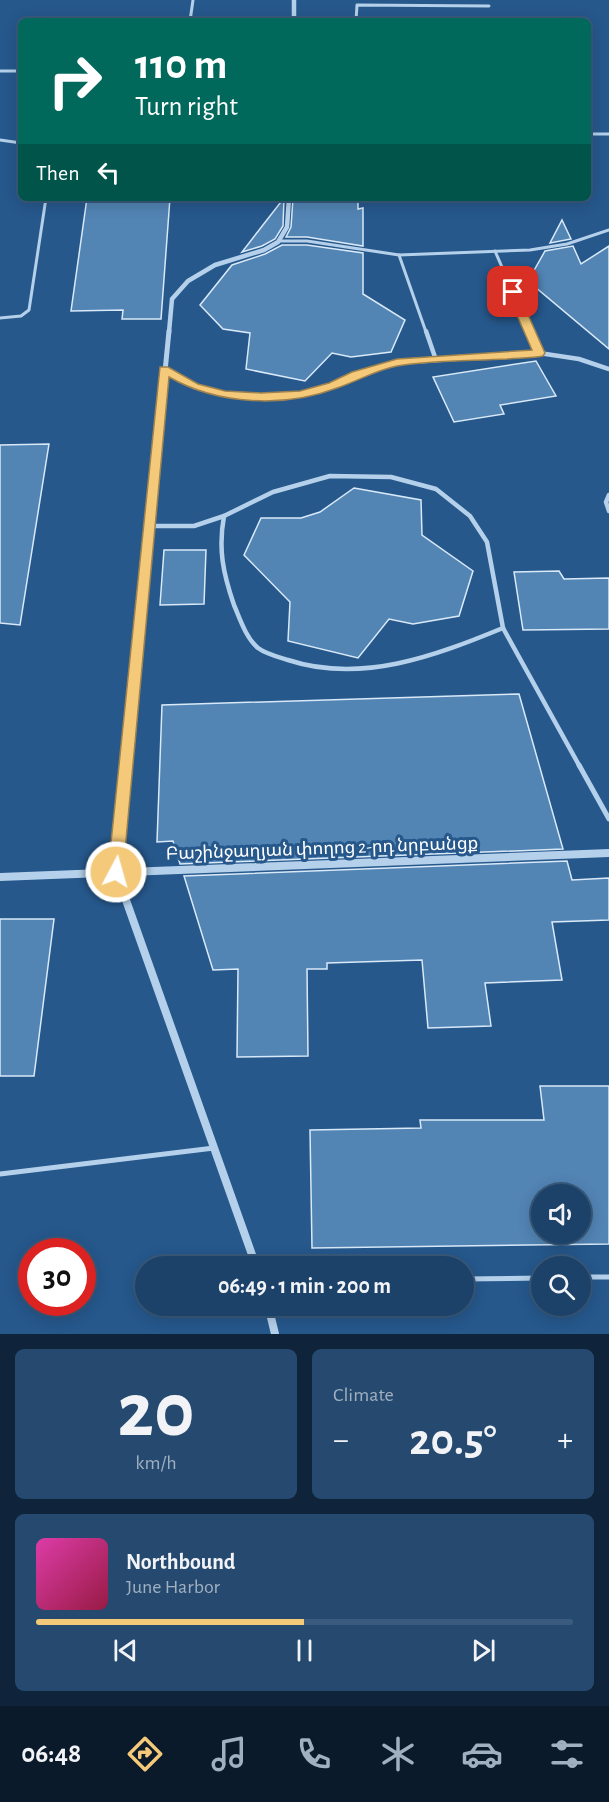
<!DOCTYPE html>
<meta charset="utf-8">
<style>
:root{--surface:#1c4269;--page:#25496f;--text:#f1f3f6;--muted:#a0b0c0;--line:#3a5b7d;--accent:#f4c979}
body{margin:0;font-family:"Alegreya Sans","Noto Sans Armenian",sans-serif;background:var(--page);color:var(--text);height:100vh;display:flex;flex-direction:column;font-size:22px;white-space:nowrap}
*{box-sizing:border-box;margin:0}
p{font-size:20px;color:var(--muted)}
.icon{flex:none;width:33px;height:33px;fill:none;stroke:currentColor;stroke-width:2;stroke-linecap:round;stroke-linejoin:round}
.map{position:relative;height:1334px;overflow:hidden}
.side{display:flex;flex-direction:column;gap:15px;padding:15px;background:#0f243a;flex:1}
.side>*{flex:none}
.hud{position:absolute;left:18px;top:18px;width:573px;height:183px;border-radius:9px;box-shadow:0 3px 15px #0003,0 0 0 2px var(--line);background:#00695c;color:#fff;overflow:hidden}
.tools{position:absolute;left:531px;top:1184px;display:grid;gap:12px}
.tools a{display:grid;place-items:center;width:60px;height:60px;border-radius:50%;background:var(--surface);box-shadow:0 3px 15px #0003,0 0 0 2px var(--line);font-size:30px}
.speed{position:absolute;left:18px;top:1238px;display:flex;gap:12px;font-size:30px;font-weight:700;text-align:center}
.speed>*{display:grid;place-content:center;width:78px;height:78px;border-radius:50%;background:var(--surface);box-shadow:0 3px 15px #0003,0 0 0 2px var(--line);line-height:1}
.speed .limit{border:9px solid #d22;background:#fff;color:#111}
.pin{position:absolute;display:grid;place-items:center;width:51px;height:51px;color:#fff;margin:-26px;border-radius:12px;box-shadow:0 3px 9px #0006}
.me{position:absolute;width:66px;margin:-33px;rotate:6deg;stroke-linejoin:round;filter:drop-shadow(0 0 4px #0008)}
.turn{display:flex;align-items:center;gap:21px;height:126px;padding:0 18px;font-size:27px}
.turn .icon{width:78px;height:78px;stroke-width:2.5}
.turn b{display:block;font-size:42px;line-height:51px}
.then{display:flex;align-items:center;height:57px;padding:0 18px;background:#0003;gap:12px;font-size:22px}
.big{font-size:45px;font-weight:700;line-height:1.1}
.side .widget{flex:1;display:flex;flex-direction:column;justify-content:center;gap:9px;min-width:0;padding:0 21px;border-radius:9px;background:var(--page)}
.side .dial{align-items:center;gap:0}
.dial b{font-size:78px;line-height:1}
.song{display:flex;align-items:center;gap:18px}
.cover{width:72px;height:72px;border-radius:9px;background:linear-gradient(135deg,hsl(320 70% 55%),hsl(340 70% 35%))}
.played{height:6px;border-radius:3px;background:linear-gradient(90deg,var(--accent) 50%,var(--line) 50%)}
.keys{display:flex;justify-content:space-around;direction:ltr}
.heat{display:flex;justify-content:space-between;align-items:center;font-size:33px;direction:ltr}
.side .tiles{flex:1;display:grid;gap:15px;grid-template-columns:1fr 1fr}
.widget:last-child{grid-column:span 2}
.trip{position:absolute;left:135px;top:1256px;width:339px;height:60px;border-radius:30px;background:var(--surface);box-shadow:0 3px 15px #0003,0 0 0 2px var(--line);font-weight:700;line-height:60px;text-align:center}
.dock{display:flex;height:96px;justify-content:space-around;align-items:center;background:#0b1a2a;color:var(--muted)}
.dock .icon{width:42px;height:42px}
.dock .active{color:var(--accent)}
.dock b{font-size:27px;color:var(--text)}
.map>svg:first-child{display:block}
.building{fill:#5284b4;stroke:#d9e9f8;stroke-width:1.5;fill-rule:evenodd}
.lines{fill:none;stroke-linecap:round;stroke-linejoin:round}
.lane-far2{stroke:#b4d0ea;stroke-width:3}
.lane-far1{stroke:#b4d0ea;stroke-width:4.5}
.lane{stroke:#b4d0ea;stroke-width:5}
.street-far2{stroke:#b4d0ea;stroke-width:4.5}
.street-far1{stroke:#b4d0ea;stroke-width:5}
.street{stroke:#b4d0ea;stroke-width:8}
.route{fill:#f4c979;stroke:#9f834f;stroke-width:1.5}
.labels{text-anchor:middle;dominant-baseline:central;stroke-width:6;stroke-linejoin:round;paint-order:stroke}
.street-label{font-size:18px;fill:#fff;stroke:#26588c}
</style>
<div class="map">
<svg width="609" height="1334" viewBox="0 0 609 1334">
<rect width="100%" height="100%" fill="#26588c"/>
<g class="building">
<path d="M87 198H170L161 319H122L123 310 71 311Z"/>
<path d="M284 198 283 226 275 239 262 246 242 252Z"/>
<path d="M293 198H358V209L363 208V246L307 237H286L291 227Z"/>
<path d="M562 220 571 239 550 243Z"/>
<path d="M282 245H307L363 253V294L405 320 391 352 351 357 332 353 305 381 246 369 250 333 223 329 200 305 232 265 265 254Z"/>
<path d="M573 246 581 264 609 246V349L528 281 545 251Z"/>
<path d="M536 361 556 396 500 405 504 414 454 422 433 377Z"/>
<path d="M49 444 20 625 0 623V445Z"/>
<path d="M354 488 421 500 422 535 473 571 459 616 413 624 389 619 358 658 288 641 290 602 244 555 261 518H301L320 512Z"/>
<path d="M164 550H206L204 604 160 605Z"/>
<path d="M559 571 564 579 609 578V629L523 630 514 572Z"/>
<path d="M519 694 563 849 180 864 173 841 157 842 162 705Z"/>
<path d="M567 861 572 880 609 878V920L552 922 562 980 485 983 491 1026 428 1028 422 960 327 963V969H307L308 1056 237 1057 238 969 213 970 184 876Z"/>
<path d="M0 919H54L34 1076H0Z"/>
<path d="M540 1086H609V1244L312 1248 310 1130 421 1128 420 1120H544ZM542 1194H580V1233H542Z"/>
</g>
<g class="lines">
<g class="lane-far2">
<path d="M190 21 193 0"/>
<path d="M356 21 357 5 489 6"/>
<path d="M0 71H21"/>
<path d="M588 134H609"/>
<path d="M0 140 21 143"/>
<path d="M279 241H307L399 255 530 250 567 244 609 230"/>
<path d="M495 251 530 332"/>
<path d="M399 255 426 332"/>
<path d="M0 318 21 316 29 310 46 198"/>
</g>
<g class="lane-far1">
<path d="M426 331 436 360"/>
<path d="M529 331 539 353"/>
<path d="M164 370 194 387 225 394 261 397 300 394 333 386 356 375 397 363 539 353 579 359 609 369"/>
<path d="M609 495 606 502 609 511"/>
<path d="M224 516C218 549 223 573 234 605 240 619 246 638 258 648 266 654 278 657 288 660 361 684 435 656 503 628"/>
<path d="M149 526H194L224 516 273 492 330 476 391 477 436 489 470 516 487 542 503 628 580 767"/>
</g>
<g class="lane">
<path d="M579 765 609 819"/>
<path d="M0 1174 214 1148"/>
<path d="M580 1277H609"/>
<path d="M464 1279 542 1278"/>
</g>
<g class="street-far2">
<path d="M294 0V21"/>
<path d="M169 332 172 299 188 281 215 265 264 250 278 242 287 227 289 198"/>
</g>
<path class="street-far1" d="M126 767 169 331"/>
<g class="street">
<path d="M126 765 116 872 256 1266"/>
<path d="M0 877 609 853"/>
<path d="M268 1305 275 1334"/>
</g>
</g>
<path class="route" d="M513 289 518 292 545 353 543 356C532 358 519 358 507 359 471 361 433 360 397 366 376 370 358 381 337 388 285 408 218 405 169 377L123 872 121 877 116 879 110 877 108 872 160 367H168L198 384 225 391 261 393 300 391 329 383 352 372 397 359 532 350 507 292Z"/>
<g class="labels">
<g class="street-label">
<text transform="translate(322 849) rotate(-2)">Բաշինջաղյան փողոց 2-րդ նրբանցք</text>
</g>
</g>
</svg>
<div class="tools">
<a><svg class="icon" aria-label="sound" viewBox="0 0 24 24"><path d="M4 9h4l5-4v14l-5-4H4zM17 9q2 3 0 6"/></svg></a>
<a><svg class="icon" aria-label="search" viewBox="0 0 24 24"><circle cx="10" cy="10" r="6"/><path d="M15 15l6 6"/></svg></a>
</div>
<div class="speed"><div class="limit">30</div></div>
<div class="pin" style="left:513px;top:292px;background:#d93025"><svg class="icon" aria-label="arrive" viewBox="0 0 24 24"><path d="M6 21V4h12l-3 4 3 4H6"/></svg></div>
<svg class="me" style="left:116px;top:872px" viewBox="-20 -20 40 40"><circle r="17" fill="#f4c979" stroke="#fff" stroke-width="3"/><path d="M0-11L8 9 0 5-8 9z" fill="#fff"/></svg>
<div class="trip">06:49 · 1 min · 200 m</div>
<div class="hud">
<div class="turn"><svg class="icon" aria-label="right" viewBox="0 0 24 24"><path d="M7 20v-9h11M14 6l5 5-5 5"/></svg><div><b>110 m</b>Turn right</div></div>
<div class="then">Then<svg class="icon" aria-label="left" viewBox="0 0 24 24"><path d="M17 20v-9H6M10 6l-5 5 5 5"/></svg></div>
</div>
</div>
<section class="side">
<div class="tiles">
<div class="widget dial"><b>20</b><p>km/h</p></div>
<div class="widget"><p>Climate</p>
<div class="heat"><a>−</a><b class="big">20.5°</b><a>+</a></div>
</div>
<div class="widget">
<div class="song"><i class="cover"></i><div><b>Northbound</b><p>June Harbor</p></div></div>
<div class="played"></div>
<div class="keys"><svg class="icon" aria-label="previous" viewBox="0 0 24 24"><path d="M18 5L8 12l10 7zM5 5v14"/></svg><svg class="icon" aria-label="pause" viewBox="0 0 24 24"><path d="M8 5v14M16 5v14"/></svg><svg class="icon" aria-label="next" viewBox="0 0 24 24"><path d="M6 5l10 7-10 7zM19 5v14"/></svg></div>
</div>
</div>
</section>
<nav class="dock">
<b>06:48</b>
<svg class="icon active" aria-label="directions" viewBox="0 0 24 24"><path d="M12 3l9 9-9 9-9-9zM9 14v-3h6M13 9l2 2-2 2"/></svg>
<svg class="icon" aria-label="music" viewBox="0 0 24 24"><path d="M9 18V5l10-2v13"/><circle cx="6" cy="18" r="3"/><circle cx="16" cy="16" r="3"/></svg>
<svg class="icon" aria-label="phone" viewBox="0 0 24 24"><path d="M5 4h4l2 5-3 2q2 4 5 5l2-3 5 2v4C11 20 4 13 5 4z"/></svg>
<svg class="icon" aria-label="climate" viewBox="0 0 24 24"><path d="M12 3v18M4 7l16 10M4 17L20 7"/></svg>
<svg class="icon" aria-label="car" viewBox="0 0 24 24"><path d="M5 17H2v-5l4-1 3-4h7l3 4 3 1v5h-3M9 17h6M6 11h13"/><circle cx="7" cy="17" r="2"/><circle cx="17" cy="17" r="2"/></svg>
<svg class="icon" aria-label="filters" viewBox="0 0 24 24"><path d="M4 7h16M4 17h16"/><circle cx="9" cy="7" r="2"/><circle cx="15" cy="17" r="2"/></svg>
</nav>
